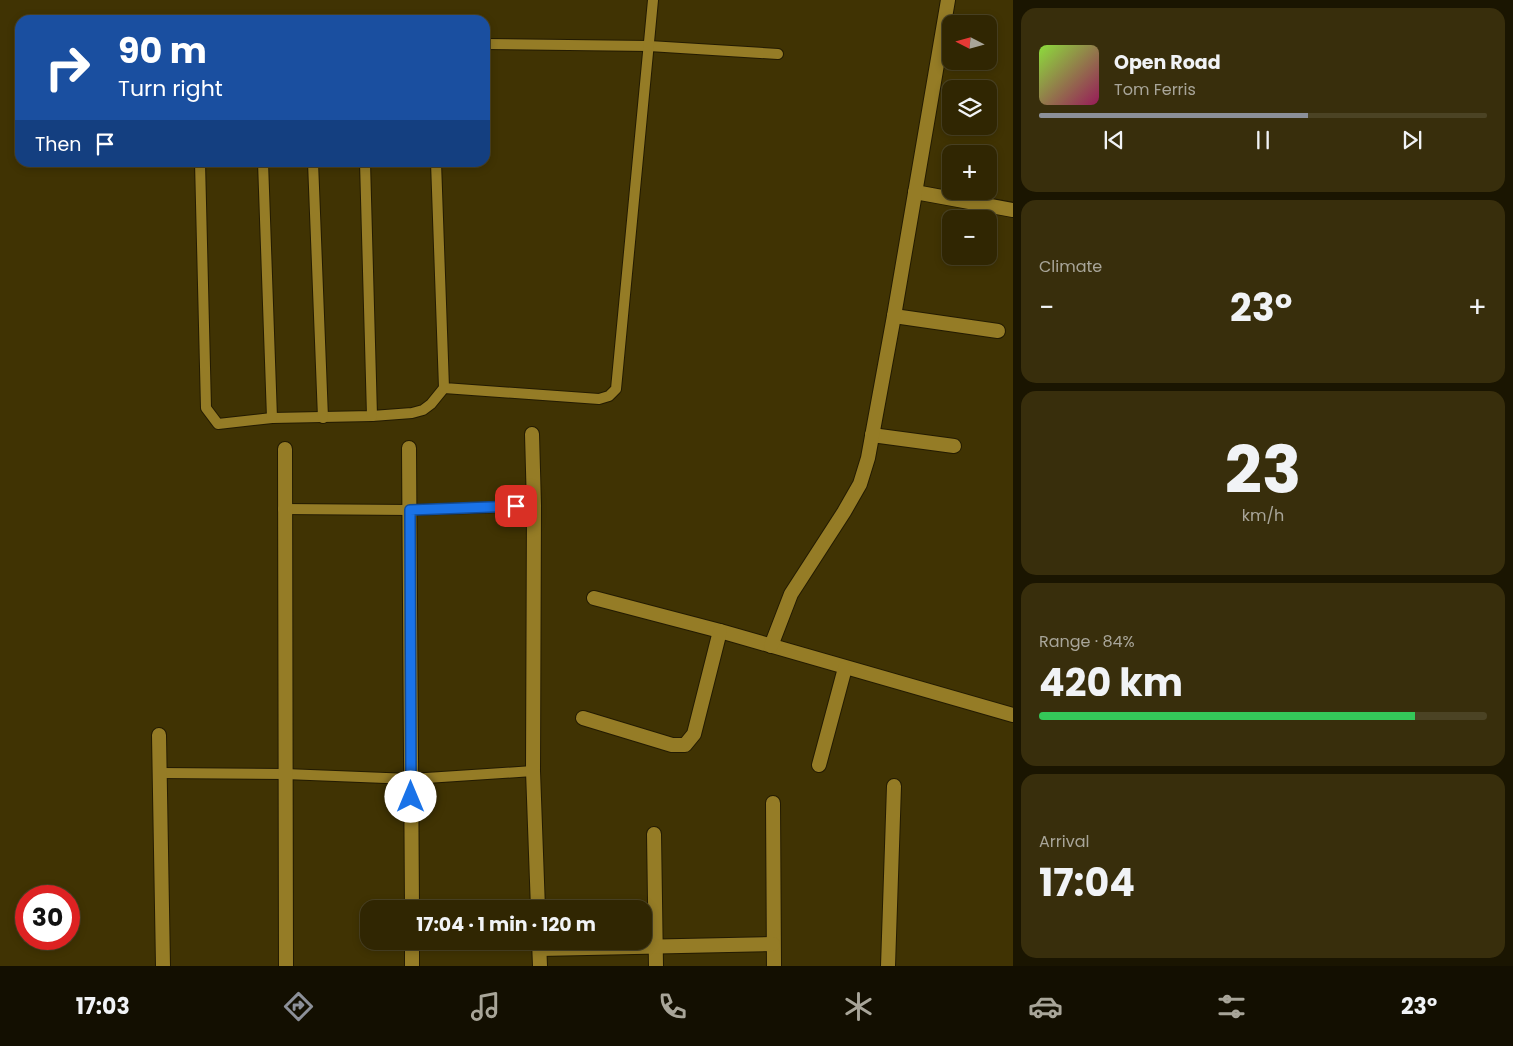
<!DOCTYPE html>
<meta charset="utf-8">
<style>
:root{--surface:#302602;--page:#382e0c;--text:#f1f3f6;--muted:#a8a599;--line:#4b4324;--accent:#8c9099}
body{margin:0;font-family:Poppins,sans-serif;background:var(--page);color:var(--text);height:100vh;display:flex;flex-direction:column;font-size:19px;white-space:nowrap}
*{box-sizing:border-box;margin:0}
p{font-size:16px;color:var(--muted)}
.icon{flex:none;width:28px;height:28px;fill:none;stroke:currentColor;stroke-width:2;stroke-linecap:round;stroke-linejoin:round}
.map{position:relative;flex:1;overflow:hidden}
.sheet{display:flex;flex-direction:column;gap:8px;padding:8px;background:#1a1501;width:500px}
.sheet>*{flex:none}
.guide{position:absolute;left:15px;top:15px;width:475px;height:152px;border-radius:15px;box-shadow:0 2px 8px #0003,0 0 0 1px var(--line);background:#1a4fa0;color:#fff;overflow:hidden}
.needle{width:32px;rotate:276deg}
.fabs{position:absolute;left:942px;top:15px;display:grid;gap:10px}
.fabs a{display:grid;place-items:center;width:55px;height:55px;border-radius:10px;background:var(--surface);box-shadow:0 2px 8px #0003,0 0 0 1px var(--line);font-size:25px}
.speed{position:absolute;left:15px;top:885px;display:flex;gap:10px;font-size:25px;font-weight:700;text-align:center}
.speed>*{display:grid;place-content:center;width:65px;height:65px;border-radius:50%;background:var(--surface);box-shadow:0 2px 8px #0003,0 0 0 1px var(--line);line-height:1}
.speed .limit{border:8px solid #d22;background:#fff;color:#111}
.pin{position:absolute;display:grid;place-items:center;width:42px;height:42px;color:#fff;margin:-21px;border-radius:10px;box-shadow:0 2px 8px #0006}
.me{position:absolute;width:55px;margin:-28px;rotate:0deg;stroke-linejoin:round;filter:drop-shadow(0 0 4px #0008)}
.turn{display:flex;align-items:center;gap:18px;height:105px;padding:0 20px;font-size:22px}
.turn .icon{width:65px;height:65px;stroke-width:2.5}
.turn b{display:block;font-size:35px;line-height:42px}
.then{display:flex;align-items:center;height:48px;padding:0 20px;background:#0003;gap:10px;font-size:19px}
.big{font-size:38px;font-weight:700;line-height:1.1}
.sheet .card{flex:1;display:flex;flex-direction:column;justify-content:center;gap:8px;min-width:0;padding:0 18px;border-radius:15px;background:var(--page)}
.sheet .dial{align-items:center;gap:0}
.dial b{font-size:65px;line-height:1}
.song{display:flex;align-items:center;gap:15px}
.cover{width:60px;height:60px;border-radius:8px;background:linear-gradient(135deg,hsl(90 70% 55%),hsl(330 70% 35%))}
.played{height:5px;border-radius:2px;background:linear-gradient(90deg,var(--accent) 60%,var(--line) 60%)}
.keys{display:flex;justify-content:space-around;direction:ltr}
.heat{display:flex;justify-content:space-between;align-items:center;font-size:28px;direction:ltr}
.charge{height:8px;border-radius:4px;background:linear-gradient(90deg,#34c759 84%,var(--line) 0)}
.trip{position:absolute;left:360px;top:900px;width:292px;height:50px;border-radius:15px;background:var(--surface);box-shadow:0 2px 8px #0003,0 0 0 1px var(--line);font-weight:700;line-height:50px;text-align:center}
.tab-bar{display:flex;height:80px;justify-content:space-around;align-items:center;background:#130f01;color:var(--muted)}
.tab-bar .icon{width:35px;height:35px}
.tab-bar .active{color:var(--accent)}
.tab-bar b{font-size:22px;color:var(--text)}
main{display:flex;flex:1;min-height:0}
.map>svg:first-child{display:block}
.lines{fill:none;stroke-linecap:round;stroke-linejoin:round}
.service-casing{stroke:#231b02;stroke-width:12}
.minor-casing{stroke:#231b02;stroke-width:16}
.service{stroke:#957c26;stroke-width:10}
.minor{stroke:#957c26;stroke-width:14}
.route-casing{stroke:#114b97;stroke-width:12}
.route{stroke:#1a73e8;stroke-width:9}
</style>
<main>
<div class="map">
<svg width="1013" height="966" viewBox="0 0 1013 966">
<rect width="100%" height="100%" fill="#403303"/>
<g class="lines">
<defs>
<g id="service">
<path d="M485 44 649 46 778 54"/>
<path d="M200 162 206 408 218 424 272 418 372 416 412 413 423 410 431 404 444 388"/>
<path d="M263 162 272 418"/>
<path d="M313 162 323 418"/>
<path d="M365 162 372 416"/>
<path d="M436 162 444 388 599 399 609 396 616 389 653 0"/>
<path d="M283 509 410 510 534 506"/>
<path d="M160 773 285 774 411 779 533 771"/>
</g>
<g id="minor">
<path d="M915 192 1013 210"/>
<path d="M894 316 998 331"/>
<path d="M532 434 534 506 533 771 538 909"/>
<path d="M872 435 954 446"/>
<path d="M409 448 412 909"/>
<path d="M285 449 286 966"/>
<path d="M594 598 720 631 1013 715"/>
<path d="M771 646 791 594 844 512 860 484 868 458 894 316 948 0"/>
<path d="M583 718 672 745H685L694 734 720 631"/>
<path d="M159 735 163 966"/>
<path d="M819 765 845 668"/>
<path d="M773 803 774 966"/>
<path d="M654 834 656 966"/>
<path d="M412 941V966"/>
<path d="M539 941 540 966"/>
<path d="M540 949 773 944"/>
<path d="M888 966 894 786"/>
</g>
</defs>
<use href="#service" class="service-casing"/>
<use href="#minor" class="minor-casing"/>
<use href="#service" class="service"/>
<use href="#minor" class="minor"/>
</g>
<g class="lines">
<defs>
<path id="route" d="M411 797 410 510 516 506"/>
</defs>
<use href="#route" class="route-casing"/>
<use href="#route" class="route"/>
</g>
</svg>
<div class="fabs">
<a><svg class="needle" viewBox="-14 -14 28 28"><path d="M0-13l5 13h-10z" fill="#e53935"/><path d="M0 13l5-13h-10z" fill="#a8a599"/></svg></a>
<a><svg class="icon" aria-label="layers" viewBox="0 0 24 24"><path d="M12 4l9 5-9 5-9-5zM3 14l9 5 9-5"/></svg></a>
<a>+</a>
<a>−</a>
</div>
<div class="speed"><div class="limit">30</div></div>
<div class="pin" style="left:516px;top:506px;background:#d93025"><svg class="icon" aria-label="arrive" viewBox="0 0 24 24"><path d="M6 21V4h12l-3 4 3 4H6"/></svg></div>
<svg class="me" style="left:411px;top:797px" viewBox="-20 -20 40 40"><circle r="19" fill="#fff"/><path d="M0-13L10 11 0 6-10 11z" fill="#1a73e8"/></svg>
<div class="trip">17:04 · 1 min · 120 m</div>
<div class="guide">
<div class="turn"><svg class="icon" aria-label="right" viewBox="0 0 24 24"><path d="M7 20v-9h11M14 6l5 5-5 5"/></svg><div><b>90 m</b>Turn right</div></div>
<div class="then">Then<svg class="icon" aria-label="arrive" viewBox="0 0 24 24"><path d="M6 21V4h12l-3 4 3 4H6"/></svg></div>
</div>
</div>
<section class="sheet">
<div class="card">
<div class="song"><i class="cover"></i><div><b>Open Road</b><p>Tom Ferris</p></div></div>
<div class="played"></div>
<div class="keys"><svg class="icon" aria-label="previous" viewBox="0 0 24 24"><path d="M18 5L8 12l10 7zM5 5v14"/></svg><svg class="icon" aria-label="pause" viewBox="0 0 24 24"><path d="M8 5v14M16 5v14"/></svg><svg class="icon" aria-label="next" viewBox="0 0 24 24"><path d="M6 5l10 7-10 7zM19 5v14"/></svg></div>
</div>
<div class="card"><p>Climate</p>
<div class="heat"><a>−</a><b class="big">23°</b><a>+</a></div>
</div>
<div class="card dial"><b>23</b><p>km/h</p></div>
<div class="card"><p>Range · 84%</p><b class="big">420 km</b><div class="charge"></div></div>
<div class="card"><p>Arrival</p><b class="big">17:04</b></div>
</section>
</main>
<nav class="tab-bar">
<b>17:03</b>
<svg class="icon active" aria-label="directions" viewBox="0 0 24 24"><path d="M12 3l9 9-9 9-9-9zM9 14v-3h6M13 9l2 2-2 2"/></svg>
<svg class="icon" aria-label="music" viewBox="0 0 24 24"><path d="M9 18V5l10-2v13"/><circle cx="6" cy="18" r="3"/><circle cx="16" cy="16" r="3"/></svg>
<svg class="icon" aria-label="phone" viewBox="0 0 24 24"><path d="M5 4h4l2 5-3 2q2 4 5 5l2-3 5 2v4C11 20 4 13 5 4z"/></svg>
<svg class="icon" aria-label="climate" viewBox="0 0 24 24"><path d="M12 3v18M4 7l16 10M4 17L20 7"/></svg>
<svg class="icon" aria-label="car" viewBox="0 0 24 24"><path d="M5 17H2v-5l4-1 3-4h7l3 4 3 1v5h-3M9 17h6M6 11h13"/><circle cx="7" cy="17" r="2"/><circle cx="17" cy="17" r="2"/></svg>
<svg class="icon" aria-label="filters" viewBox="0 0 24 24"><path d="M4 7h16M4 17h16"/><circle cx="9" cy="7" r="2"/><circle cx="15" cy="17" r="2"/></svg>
<b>23°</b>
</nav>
